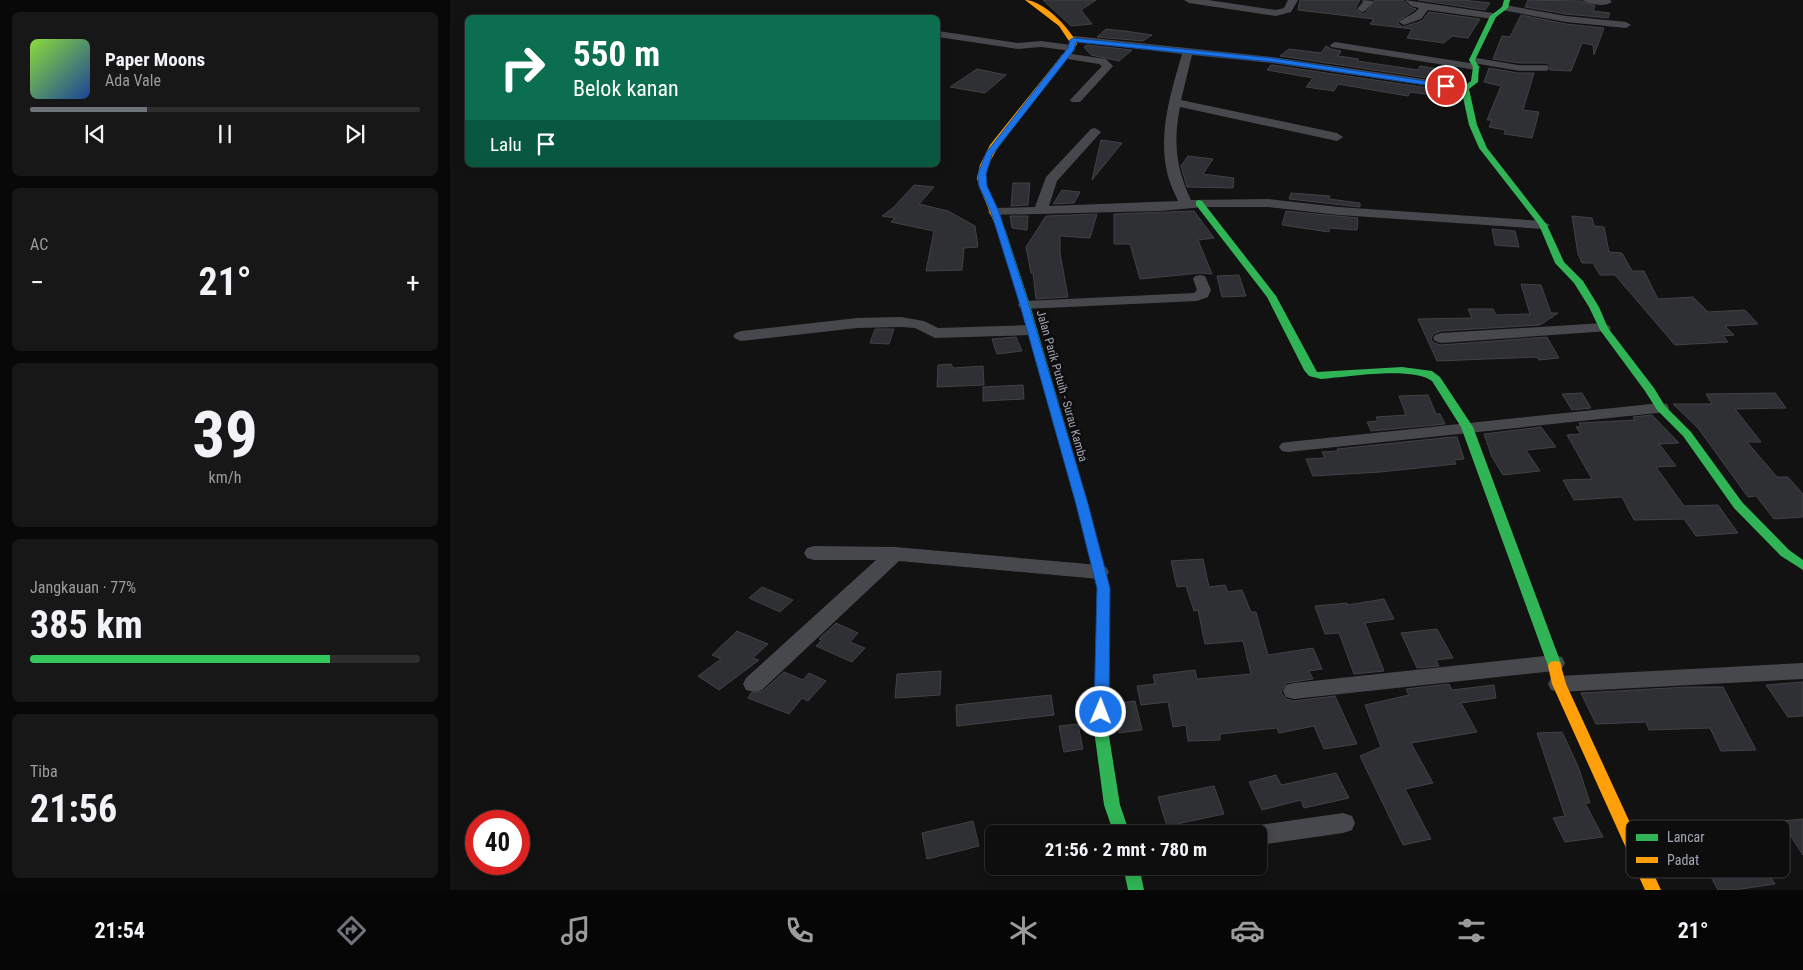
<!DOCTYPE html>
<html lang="id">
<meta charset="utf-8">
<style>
:root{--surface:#0e0e0e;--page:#171717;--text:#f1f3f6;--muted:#9b9c9e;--line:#2e2e2e;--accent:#70737c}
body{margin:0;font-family:"Roboto Condensed",sans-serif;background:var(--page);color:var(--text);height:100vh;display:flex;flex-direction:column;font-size:19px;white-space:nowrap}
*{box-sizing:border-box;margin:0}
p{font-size:16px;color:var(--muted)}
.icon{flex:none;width:28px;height:28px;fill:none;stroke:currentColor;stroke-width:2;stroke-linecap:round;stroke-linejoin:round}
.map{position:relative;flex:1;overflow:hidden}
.sheet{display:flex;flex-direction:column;gap:12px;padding:12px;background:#080808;width:450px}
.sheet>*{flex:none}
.top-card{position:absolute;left:15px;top:15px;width:475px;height:152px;border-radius:8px;box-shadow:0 2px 12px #0003,0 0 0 1px var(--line);background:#0b6e4f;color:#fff;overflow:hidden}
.speed{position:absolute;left:15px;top:810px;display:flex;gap:10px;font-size:25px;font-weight:700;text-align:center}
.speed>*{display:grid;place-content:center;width:65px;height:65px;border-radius:50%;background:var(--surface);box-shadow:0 2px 12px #0003,0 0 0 1px var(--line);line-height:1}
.speed .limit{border:8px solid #d22;background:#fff;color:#111}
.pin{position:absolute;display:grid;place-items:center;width:42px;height:42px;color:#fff;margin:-21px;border:2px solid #fff;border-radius:50%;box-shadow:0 1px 5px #0007}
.me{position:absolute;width:55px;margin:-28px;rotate:1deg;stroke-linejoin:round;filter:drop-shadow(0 0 4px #0008)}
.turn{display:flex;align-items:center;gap:18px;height:105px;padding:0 25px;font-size:22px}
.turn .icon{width:65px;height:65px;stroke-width:2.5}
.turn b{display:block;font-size:35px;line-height:42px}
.then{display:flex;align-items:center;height:48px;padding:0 25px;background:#0003;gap:10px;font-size:19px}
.big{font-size:38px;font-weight:700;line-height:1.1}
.sheet .tile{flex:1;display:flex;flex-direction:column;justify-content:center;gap:8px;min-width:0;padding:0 18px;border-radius:8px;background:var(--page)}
.sheet .dial{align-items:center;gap:0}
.dial b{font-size:65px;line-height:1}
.song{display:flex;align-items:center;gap:15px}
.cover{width:60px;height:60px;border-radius:8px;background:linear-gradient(135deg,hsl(90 70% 55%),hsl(220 70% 35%))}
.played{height:5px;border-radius:2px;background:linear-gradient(90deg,var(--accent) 30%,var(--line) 30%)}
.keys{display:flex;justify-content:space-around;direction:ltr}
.heat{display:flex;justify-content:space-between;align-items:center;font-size:28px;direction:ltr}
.charge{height:8px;border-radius:4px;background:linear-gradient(90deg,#34c759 77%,var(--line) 0)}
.trip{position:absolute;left:535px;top:825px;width:282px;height:50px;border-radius:8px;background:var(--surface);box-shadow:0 2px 12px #0003,0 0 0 1px var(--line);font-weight:700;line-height:50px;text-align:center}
.dock{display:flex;height:80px;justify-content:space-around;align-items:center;background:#060606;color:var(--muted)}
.dock .icon{width:35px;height:35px}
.dock .current{color:var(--accent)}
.dock b{font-size:22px;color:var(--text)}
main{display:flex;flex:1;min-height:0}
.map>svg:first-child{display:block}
.building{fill:#2f3033;stroke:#424246}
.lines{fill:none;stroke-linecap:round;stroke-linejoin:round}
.lane{stroke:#47484b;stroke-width:5.5}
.street{fill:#47484b;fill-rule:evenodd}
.fast{fill:#30b455;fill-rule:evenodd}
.slow{fill:#ff9f0a;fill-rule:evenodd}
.route{fill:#1a73e8;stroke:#114b97}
.labels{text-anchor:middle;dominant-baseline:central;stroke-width:5;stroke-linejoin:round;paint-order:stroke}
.street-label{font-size:12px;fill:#a3a7b4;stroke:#0d0d0e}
.key{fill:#0d0d0e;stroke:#3a3b40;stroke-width:1}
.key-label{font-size:14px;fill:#a3a7b4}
</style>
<main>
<section class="sheet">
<div class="tile">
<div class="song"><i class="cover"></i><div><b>Paper Moons</b><p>Ada Vale</p></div></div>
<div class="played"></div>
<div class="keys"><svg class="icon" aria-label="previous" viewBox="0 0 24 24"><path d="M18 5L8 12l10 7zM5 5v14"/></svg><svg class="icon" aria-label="pause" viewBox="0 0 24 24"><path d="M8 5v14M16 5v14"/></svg><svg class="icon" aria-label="next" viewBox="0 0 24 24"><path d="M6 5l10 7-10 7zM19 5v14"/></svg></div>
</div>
<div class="tile"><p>AC</p>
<div class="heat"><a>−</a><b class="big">21°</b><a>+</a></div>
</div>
<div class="tile dial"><b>39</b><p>km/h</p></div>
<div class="tile"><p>Jangkauan · 77%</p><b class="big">385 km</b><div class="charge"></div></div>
<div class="tile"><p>Tiba</p><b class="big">21:56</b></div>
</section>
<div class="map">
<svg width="1353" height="890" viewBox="0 0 1353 890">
<rect width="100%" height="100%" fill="#121213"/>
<g class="building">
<path d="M593 0H646L631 10 642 24 621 26Z"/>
<path d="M850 0H910L905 9 913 14 916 12 925 0H953L960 7 966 9 948 21V24L953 27 972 21 979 12 1030 19 1018 38 1002 36 994 43 957 38 962 29 920 24 924 19 848 10Z"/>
<path d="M968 0H1013L1040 3 1035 10Z"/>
<path d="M1078 0 1130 1 1145 6 1143 11 1160 13 1158 18 1116 14 1075 7Z"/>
<path d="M1071 15 1116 24 1154 28 1144 55 1143 45 1132 43 1121 71 1100 70V65L1096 63H1069L1043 59 1052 36 1060 37Z"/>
<path d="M656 29 675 31 702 35 693 41 647 37Z"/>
<path d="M637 45 682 50 669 61 641 55 634 47Z"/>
<path d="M876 46 881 49 891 51 888 56 909 59 907 61 968 70 970 66 996 70 991 80 830 56 839 49 871 53Z"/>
<path d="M821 65H822L986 89 982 95 960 92 958 96 888 84 884 91 856 87 863 78 817 70Z"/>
<path d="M1039 68 1068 73H1084L1073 110 1089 112 1082 138 1054 134 1055 130 1039 127 1042 120H1037L1051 86 1034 82Z"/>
<path d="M527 69 556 75 535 93 500 87Z"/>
<path d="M651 140 672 143 642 180Z"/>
<path d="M738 156 763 159 753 174 784 178 783 188 737 187 731 166Z"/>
<path d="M563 183H580L578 205 561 206Z"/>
<path d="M464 185 484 187 469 204 498 211 525 226 528 247 514 248 512 270 476 271 484 231 441 222 445 218 432 216 444 207Z"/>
<path d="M612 190 630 192 624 203 603 204Z"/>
<path d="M841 193 880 196 879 199 910 203V207L839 199Z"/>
<path d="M744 211 764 238 748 240 762 274 750 273 690 279 680 244H664V214Z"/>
<path d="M836 211 908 218 907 230 879 228V232L832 225Z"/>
<path d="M647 214 640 238 610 236V253L618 297 586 299 583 273H581L576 247 596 216Z"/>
<path d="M560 216H578L577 230 562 228Z"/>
<path d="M1122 216 1142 218 1144 226 1154 227 1159 252 1172 253 1182 271H1194L1208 299 1243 297 1258 312 1295 310 1308 324 1275 326 1284 335 1273 336 1278 342 1225 345 1165 275H1150L1143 263H1132L1128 254Z"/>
<path d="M1042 229 1065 231 1069 247 1045 245Z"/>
<path d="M789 275 796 296 772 297 767 276Z"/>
<path d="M1071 284 1091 285 1101 313H1108L1090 325 991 331 983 334 981 339 984 343 991 345 1097 337 1109 358 1089 360 1087 357 987 361 968 319 1022 318 1018 309H1043L1046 315 1080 314Z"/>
<path d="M425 329H444L439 344 420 343Z"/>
<path d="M566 337 572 351 547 354 542 339Z"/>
<path d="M501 364 503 368 533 366 534 385 487 387 488 365Z"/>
<path d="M573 385 574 399 533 401V387Z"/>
<path d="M1132 393 1141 408 1122 410 1112 394Z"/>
<path d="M1325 393 1336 408 1285 409 1311 442H1297L1327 477H1338L1353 494V517L1324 519 1306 496 1298 497 1248 428 1223 404H1262L1256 394Z"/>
<path d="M978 395 986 414H990L995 424 921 431 917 422 928 421 926 417 956 415 949 396Z"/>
<path d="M1202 415 1229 443 1209 444 1226 466 1206 467 1234 506 1268 505 1288 533 1246 536 1234 519 1184 520 1172 497 1124 500 1113 480 1142 479 1117 435 1131 434 1126 427 1131 426 1129 423 1185 420 1183 417Z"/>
<path d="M1091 427 1106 447 1076 450 1090 471 1053 475 1042 457 1034 434Z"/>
<path d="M1002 437H1007L1014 459 1004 460 1006 464 930 472 863 476 856 459 875 458 872 452 888 451 887 449Z"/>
<path d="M753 559 759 587 775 585 778 592 792 590 801 612H806L818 655 863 648 872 669 859 671 863 679 836 683 831 692 836 699 844 701 885 696 907 744 874 749 864 726 829 733 827 728 770 734V740L738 741 736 725 723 727 718 702 691 705 687 686 705 684 703 675 745 670 747 679 801 674 793 641 755 644 748 610 744 611 736 586 727 587 721 561Z"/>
<path d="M312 587 343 600 330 612 299 598Z"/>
<path d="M934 599 944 619 915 623 934 671 904 674 889 633 875 634 865 606 897 603V605Z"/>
<path d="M386 623 408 633 400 642 415 648 402 662 366 646 372 640 369 639Z"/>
<path d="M987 629 1003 658 986 660 989 666 967 668 951 633Z"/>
<path d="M287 631 318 644 303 658 309 660 269 690 248 676 271 659 262 655Z"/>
<path d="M491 671 490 695 445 698 447 674Z"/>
<path d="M334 672 353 680 359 673 376 681 358 701 352 698 339 714 298 698 301 693 313 691Z"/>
<path d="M1353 682V716L1338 717 1316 685Z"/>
<path d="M999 684 1002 690 1044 685 1046 698 1011 703 1027 732 961 743 983 783 955 789 981 839 953 845 910 756 931 747 915 705 959 695 956 689Z"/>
<path d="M1237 687H1273L1306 750 1271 751 1260 728 1199 730 1196 722 1146 724 1131 693Z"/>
<path d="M601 695 604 715 507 726 506 705Z"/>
<path d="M685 701 692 730 669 733V703Z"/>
<path d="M628 724 633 749 614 752 609 726Z"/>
<path d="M1112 732 1128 766 1140 803H1135L1153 837 1115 842 1103 818 1115 816 1087 733Z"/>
<path d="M886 773 899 798 854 808 851 800 812 810 799 782 826 775 831 785Z"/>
<path d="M764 786 774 814 717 826 708 797Z"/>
<path d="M1353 819V855L1331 821Z"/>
<path d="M523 821 529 846 477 859 472 833Z"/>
<path d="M1308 858 1325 884 1284 890H1268L1254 864Z"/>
</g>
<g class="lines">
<path class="lane" d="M1022 60 1069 68H1096"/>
<g class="street">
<path d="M734 0H758L826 10 834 8 838 0H848L841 12 826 16 739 3Z"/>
<path d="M912 0 924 1 915 11 912 12 907 9 913 2Z"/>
<path d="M955 0 1043 13 1048 16 1043 19 978 10 971 19 954 25 949 22C955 16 963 16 969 8L961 6Z"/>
<path d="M1132 0H1160L1162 2C1155 7 1139 5 1132 0Z"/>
<path d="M1055 5 1116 16 1176 22 1181 25 1176 28 1116 22 1052 10 1050 8Z"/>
<path d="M488 31 568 43 591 41 621 45 626 48 621 51 591 47 568 49 488 37Z"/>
<path d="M624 36 822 57 1015 85 1021 88 1015 91 822 63 742 55 731 100 887 133 893 137 887 141 730 107C723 142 726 168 741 200L818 199 889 207 1093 221 1100 225 1093 229 889 215 818 207H754L710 211 540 215 538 212 540 209 545 208 585 207 596 177 641 129 645 128 651 132 607 181 599 206 728 201C724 192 719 182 717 172 708 132 721 92 732 54L620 41V37Z"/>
<path d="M885 42 1026 64 1031 67 1026 70 881 47 880 45Z"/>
<path d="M615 53 656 59 663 66 630 102H622L620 100 652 66 649 64 611 58 610 56Z"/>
<path d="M750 275 755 276 761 290 758 297 747 301 575 309 570 308 568 305 570 302 575 301 744 293 747 290 743 279 745 276Z"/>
<path d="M451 317 474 321 488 328 580 325 585 327 588 330 585 333 580 335 485 338 465 328 451 327 407 328 291 341 286 339 283 336 286 333 291 331 407 318Z"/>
<path d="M1153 323 1158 325 1161 328 1158 331 991 343 985 341 983 338 985 335 991 333Z"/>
<path d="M1211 403 1217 404 1219 408 1217 412 838 452 832 451 829 447 832 443 838 442Z"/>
<path d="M364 546 445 547 649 565 656 567 659 572 656 577 649 579 449 561 312 690 304 692 296 690 293 684 296 678 426 560H364L357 558 354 553 357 548Z"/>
<path d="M1104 655 1112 657 1115 663 1112 669 1104 671 844 699 836 697 833 691 836 685 844 683Z"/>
<path d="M1353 663V679L1109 692 1101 690 1098 684 1101 678 1109 676Z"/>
<path d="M893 813 902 816 905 823 902 830 893 833 809 845V834H797L800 828 809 825Z"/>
</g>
<g class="fast">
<path d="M1054 0H1060L1058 8 1046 17 1025 60 1029 67 1028 82 1019 89 1027 125 1037 148 1097 225 1114 262 1133 281 1149 307 1158 328 1204 388 1215 406 1241 432 1292 502 1339 550 1353 560V570L1331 556 1284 508 1233 436 1207 410 1195 391 1150 330 1139 307 1124 283 1105 263 1089 225 1029 148 1019 125 1011 88 1021 81 1023 67 1019 60 1040 16 1052 7Z"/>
<path d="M749 200 752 201 826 296 867 372 952 367 982 371 990 377 1023 427 1112 666 1110 670 1105 671 1100 670 1098 666 1011 427 982 381C962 366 897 377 871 379L859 376 854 370 817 297 746 205V201Z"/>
<path d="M552 229 556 232 580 305 638 504 659 588 658 730 670 805 680 834H664L654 805 644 730 647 588 626 504 570 305 548 232Z"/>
<path d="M673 866H689L694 890H678Z"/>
</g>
<g class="slow">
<path d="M575 0C593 0 620 28 627 44 609 69 534 152 535 179 536 191 551 219 556 232L552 235 548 232 529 186 527 178 530 165 540 145 621 44 609 26Z"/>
<path d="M1105 661 1110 662 1116 684 1211 890H1195L1102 684 1098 666 1100 662Z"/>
</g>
</g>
<path class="route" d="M624 38 822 58 996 84 1000 86 996 88 822 62 626 42 624 50 542 155 536 174 537 186 549 212 579 305 638 504 660 588 659 712 656 716 651 718 646 716 644 712 647 588 626 504 570 305 541 212 529 186 528 174 536 153 618 48 620 40Z"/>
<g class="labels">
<g class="street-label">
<text transform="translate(612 386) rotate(74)">Jalan Parik Putuih - Surau Kamba</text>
</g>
</g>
<rect x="1176" y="820" width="164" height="58" rx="8" class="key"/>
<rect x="1186" y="834" width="22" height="7" fill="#30b455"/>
<rect x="1186" y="857" width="22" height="6" fill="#ff9f0a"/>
<g class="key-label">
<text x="1217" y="842">Lancar</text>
<text x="1217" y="865">Padat</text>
</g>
</svg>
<div class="speed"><div class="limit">40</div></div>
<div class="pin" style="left:996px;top:86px;background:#d93025"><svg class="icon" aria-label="arrive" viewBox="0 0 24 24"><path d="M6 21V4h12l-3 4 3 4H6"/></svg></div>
<svg class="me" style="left:651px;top:712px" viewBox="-20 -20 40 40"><circle r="17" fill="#1a73e8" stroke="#fff" stroke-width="3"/><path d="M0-11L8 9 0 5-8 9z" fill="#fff"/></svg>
<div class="trip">21:56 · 2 mnt · 780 m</div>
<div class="top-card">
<div class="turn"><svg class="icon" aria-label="right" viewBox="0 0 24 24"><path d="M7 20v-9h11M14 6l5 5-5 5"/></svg><div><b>550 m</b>Belok kanan</div></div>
<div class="then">Lalu<svg class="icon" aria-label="arrive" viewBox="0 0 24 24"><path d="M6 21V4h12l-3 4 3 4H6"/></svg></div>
</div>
</div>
</main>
<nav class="dock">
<b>21:54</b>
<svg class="icon current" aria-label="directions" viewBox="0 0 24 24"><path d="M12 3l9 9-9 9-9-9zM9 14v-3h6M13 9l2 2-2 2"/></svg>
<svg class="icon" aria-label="music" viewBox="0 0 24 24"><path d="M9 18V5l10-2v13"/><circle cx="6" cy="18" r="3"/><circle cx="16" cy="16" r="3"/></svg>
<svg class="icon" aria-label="phone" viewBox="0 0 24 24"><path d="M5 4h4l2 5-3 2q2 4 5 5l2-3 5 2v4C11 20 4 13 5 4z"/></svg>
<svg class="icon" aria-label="climate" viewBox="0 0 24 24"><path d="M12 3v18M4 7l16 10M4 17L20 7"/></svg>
<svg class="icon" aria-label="car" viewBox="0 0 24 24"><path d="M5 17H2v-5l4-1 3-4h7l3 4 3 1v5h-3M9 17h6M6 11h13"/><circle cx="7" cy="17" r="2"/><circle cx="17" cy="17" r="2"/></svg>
<svg class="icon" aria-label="filters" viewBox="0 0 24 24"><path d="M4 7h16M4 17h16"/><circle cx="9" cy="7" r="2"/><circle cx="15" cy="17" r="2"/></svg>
<b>21°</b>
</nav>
